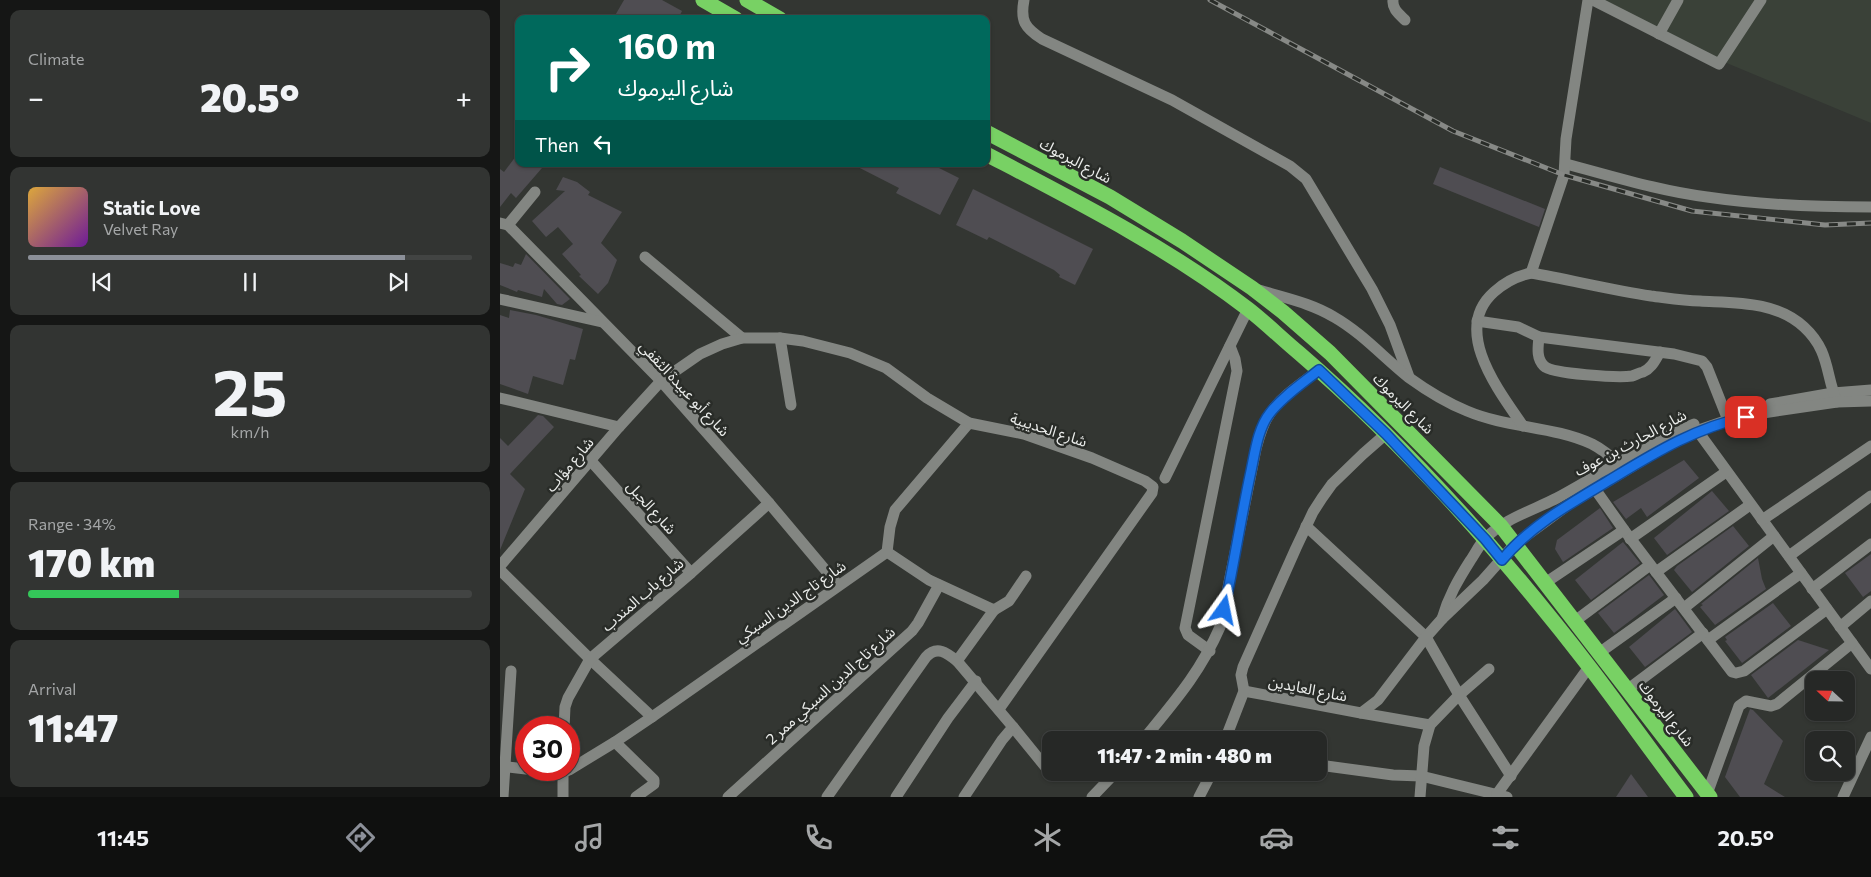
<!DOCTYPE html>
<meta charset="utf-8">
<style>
:root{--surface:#262826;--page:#323432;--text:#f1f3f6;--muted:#a4a6a7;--line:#424443;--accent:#8c9099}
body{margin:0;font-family:Commissioner,"Noto Sans Arabic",sans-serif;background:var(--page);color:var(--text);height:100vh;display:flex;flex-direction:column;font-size:19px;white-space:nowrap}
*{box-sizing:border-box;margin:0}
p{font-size:16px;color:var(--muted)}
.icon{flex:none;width:28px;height:28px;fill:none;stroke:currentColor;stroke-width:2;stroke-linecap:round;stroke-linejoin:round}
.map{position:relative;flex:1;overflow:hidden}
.panel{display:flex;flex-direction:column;gap:10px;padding:10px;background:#151615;width:500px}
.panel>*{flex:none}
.banner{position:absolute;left:15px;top:15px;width:475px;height:152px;border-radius:10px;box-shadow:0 1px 4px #0004,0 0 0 1px var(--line);background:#00695c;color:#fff;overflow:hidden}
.needle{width:32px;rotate:292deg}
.controls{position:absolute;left:1305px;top:671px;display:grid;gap:10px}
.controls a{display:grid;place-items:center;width:50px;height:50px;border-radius:10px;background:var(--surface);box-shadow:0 1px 4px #0004,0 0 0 1px var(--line);font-size:25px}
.speed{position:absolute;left:15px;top:716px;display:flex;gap:10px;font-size:25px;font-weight:700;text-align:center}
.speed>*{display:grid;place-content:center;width:65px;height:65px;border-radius:50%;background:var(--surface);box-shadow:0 1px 4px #0004,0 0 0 1px var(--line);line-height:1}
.speed .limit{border:8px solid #d22;background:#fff;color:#111}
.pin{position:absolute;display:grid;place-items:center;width:42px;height:42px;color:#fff;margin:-21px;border-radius:10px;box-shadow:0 2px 8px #0006}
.me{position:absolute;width:55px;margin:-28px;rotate:12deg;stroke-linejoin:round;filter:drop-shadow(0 0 4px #0008)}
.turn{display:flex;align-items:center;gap:18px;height:105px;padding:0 20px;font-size:22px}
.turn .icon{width:65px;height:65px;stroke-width:2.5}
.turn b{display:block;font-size:35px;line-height:42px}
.then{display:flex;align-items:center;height:48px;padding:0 20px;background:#0003;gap:10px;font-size:19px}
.big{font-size:38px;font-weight:800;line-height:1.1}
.panel .tile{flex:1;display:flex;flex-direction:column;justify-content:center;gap:8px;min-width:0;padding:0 18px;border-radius:10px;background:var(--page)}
.panel .dial{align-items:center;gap:0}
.dial b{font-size:65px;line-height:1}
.song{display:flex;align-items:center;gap:15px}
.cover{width:60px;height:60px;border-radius:8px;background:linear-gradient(135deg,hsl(40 70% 55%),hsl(280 70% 35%))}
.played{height:5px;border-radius:2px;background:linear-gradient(90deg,var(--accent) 85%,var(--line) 85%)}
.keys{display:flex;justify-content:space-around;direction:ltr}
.heat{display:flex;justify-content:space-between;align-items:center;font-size:28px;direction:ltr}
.charge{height:8px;border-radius:4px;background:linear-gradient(90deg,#34c759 34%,var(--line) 0)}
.trip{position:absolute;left:542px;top:731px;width:285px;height:50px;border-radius:10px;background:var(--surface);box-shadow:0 1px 4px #0004,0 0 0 1px var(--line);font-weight:800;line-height:50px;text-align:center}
.dock{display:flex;height:80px;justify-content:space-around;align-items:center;background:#0f100f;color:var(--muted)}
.dock .icon{width:35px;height:35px}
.dock .on{color:var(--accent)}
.dock b{font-size:22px;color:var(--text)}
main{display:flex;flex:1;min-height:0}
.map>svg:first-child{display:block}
.built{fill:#3a4138}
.building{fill:#4f4d52}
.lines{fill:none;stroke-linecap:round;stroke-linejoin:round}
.minor{stroke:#838682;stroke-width:11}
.highway{stroke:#78d164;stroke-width:15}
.rail-casing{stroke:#878986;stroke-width:5}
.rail{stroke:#292c28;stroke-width:3;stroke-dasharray:9;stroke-linecap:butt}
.route-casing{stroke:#114b97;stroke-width:12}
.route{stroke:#1a73e8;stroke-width:9}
.labels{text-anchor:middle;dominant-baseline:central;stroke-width:5;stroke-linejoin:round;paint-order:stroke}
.street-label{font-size:15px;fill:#ebedeb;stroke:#292c28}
</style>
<main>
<section class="panel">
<div class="tile"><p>Climate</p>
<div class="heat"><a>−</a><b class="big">20.5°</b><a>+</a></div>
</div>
<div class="tile">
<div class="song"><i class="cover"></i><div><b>Static Love</b><p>Velvet Ray</p></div></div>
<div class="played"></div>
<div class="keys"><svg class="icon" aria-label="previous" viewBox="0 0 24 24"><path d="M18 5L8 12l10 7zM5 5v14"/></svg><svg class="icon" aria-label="pause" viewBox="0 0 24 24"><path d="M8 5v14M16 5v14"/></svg><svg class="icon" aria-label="next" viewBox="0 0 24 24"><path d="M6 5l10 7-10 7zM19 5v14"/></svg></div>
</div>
<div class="tile dial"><b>25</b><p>km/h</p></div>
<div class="tile"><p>Range · 34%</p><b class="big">170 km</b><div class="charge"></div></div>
<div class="tile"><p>Arrival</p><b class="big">11:47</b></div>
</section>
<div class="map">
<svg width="1371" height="797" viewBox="0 0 1371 797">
<rect width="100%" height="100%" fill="#333632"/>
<path class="built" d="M1099 0H1371V123L1205 54Z"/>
<g class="building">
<path d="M124 0H162L182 11 178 19H113Z"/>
<path d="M19 152V164H36L42 168 16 198 11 193 0 207V169L4 172Z"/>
<path d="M352 164H431L459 178 440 215 396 193 399 188Z"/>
<path d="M940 167 1045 209 1039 227 933 184Z"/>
<path d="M63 177 77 182 90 192 88 195 122 212 101 243 117 260 108 283 98 294 79 276 81 275 62 254 73 244 58 227 46 237 32 221 65 191 56 190Z"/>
<path d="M473 189 593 249 575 285 559 277 560 275 554 270 489 237 487 240 456 225Z"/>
<path d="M26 254 70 299 62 305 57 304 44 289 42 297 18 290 17 292 0 285V263L13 267 15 263 21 265Z"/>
<path d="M10 310 36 315 83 329 75 360 70 359 63 385 33 376 28 394 0 384V315L9 318Z"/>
<path d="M38 415 43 416 54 427 10 474 25 489 0 550V438L8 446Z"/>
<path d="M1184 460 1199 478 1147 517 1141 508 1126 519 1113 502Z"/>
<path d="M1212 491 1229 511 1167 555 1154 538Z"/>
<path d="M1100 508 1113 528 1063 562 1055 549 1057 540Z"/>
<path d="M1233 526 1249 546 1192 592 1174 570 1177 566Z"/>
<path d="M1123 542 1140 563 1091 600 1075 580Z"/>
<path d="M1371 554V591L1363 597 1345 573Z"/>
<path d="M1258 558 1262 579 1266 589 1215 625 1200 607 1203 605 1201 604Z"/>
<path d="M1149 575 1164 595 1114 633 1098 613Z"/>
<path d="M1273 603 1291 626 1242 663 1225 641 1227 640 1225 637Z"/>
<path d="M1175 609 1192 632 1145 667 1129 647Z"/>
<path d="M1298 640 1329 650 1268 698 1251 675Z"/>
<path d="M1250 709 1253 710 1283 741 1264 784 1285 797H1240L1225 777Z"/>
<path d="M1131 774 1148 797H1116Z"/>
</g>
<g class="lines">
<g class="minor">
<path d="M524 0C520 21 525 28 542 39L672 100 790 166 806 179 872 289 890 325 909 377"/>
<path d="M893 0C892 9 899 14 905 20"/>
<path d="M1093 0 1219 64 1261 0"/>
<path d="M1159 34 1178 0"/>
<path d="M1066 164C1112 176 1159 191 1207 197 1261 205 1317 207 1371 207"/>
<path d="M0 223 8 225 161 381 269 503 338 585"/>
<path d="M8 225 35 192"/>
<path d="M145 257 242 338"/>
<path d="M1031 273 1064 175 1066 139 1088 0"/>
<path d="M759 290C785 298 811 303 834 317 862 333 883 357 908 377 926 390 947 403 967 411 1007 428 1053 426 1092 444 1104 450 1114 459 1123 467"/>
<path d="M0 299 102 322"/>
<path d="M977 321 1018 327 1039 337 1174 354 1202 361 1207 367 1228 420"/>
<path d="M1039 337C1038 347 1036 358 1044 366 1052 374 1119 378 1132 376 1135 375 1139 373 1143 372 1152 368 1155 360 1160 352"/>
<path d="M280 338 291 405"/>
<path d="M0 398 119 427"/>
<path d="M1270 404 1333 393 1371 390"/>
<path d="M1023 426C999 391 951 330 994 292 1005 282 1017 276 1031 273 1071 280 1111 290 1151 296 1167 298 1183 301 1200 301 1236 303 1276 301 1304 327 1330 351 1325 373 1337 402"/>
<path d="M1194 426 1371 669"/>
<path d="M91 461 191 573"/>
<path d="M665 478 748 309"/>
<path d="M1262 520 1371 446"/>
<path d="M806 526 926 637 959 695 1011 776"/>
<path d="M1124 530 1232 672 1236 673 1244 671 1327 609"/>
<path d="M1130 539 1226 472"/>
<path d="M387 552 429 580 494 610 509 601 526 576"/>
<path d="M387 552 390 527 395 510 469 423"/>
<path d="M1289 556 1371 496"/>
<path d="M0 566 119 427 161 381 200 354 222 344 242 338H280L303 341 350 353 386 368 427 398 469 423 524 434 592 458 645 481 653 487 652 493 499 709"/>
<path d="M0 570 90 659 152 717"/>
<path d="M1156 572 1250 505"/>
<path d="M1045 583 1124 530 1095 489"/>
<path d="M1312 589 1371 544"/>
<path d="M1184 608 1274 536"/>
<path d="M942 619C948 597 958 580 970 561 975 554 979 545 985 539 1003 519 1034 510 1057 498 1103 473 1146 444 1194 424"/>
<path d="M1075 621 1150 565"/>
<path d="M1340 627 1371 601"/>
<path d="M1208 640 1301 573"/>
<path d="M710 651 688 635 685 628 737 371 735 359 730 346"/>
<path d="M1099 653 1176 598"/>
<path d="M457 661 494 610"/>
<path d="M1127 690 1203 633"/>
<path d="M744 691 861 713 878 700 926 637 942 619 983 580 1015 544 1068 505 1160 450 1196 431 1228 420 1263 413 1337 402 1371 401"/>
<path d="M861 713 930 725 959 695 989 669"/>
<path d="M513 727 552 775"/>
<path d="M64 728 65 707 68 698 90 659 191 573 269 503"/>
<path d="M643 740C674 702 700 673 720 627L756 449C759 438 762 425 769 415 780 397 802 383 819 370"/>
<path d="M725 740 744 691 741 675 743 667 796 548 813 512 822 498 832 484 863 454 887 433"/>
<path d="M115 742 154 780V784L136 797"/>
<path d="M819 765 893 775 921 776 1007 797"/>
<path d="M0 766 26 769"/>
<path d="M33 770 63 773 68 770"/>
<path d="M63 770V797"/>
<path d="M69 770 115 742 152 717 387 552"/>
<path d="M997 794 1089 667"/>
<path d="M1207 794 1239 706 1246 701 1271 706 1277 704 1352 643"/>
<path d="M3 797 11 671"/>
<path d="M228 797 412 631 418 623 439 585"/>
<path d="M327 797 426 657C437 645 447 653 457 661L513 727 502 740 464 797"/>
<path d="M396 797 448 718 476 681"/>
<path d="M592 797 616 772"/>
<path d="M699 797 712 772"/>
<path d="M920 797 924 746 930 725"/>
<path d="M1343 797 1371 737"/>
</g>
<g class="highway">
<path d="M203 0 236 19"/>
<path d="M247 0 280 19"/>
<path d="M486 132 610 197 682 241 752 288 783 312 830 353 1001 526 1210 797"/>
<path d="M486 154C576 201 667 247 748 309 766 323 782 339 799 353 907 446 1004 556 1091 669 1123 711 1154 755 1186 797"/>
</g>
<defs>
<path id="rail" d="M710 0 953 131 1064 175 1192 211 1325 225 1371 223"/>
</defs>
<use href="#rail" class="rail-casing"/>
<use href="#rail" class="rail"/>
</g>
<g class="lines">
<defs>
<path id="route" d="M724 610C734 564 741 517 751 471 755 452 758 428 770 413 783 396 803 383 819 370L886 434 985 539 1002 560C1030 526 1071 503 1108 481 1153 454 1194 428 1246 417"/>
</defs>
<use href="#route" class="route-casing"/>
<use href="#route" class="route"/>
</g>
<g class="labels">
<g class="street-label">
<text transform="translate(576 160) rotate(28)">شارع اليرموك</text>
<text transform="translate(185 388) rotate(47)">شارع أبو عبيدة الثقفي</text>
<text transform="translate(904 403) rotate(45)">شارع اليرموك</text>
<text transform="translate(549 429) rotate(18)">شارع الحديبية</text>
<text transform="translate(1130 442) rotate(-28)">شارع الحارث بن عوف</text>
<text transform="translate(69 464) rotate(-50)">شارع مؤاب</text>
<text transform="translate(152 507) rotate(48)">شارع الجبل</text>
<text transform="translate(142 594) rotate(-41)">شارع باب المندب</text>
<text transform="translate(290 601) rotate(-35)">شارع تاج الدين السبكي</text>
<text transform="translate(330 685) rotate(-42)">شارع تاج الدين السبكي ممر 2</text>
<text transform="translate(808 688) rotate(11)">شارع العايدين</text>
<text transform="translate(1167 713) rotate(52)">شارع اليرموك</text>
</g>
</g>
</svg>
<div class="controls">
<a><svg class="needle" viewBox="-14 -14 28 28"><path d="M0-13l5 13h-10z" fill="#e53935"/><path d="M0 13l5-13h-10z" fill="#a4a6a7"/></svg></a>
<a><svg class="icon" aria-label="search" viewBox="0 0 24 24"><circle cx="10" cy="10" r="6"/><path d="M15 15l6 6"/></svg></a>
</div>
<div class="speed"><div class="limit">30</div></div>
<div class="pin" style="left:1246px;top:417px;background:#d93025"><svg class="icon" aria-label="arrive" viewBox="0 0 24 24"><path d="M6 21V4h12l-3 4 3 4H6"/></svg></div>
<svg class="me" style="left:724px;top:610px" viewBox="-20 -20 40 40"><path d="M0-17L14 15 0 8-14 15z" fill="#1a73e8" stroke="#fff" stroke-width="4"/></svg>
<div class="trip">11:47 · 2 min · 480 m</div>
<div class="banner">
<div class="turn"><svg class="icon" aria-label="right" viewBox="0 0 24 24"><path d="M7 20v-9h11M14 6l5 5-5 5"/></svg><div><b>160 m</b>شارع اليرموك</div></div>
<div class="then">Then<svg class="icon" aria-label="left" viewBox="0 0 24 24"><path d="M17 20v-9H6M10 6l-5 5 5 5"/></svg></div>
</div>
</div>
</main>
<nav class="dock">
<b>11:45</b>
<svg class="icon on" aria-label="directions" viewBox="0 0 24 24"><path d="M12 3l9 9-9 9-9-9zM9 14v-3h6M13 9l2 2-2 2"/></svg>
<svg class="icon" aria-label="music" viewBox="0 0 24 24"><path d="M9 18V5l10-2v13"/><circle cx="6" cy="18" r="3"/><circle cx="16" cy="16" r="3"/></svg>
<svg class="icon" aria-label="phone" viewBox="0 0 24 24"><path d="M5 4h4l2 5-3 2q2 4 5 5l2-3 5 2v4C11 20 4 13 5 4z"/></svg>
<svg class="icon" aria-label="climate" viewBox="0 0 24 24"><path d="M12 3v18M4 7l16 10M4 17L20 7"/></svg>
<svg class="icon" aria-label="car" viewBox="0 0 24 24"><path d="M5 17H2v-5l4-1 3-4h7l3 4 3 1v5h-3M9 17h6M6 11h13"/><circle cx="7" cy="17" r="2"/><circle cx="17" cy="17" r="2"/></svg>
<svg class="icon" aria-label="filters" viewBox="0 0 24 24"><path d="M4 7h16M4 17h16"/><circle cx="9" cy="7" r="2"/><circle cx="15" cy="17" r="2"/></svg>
<b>20.5°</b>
</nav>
